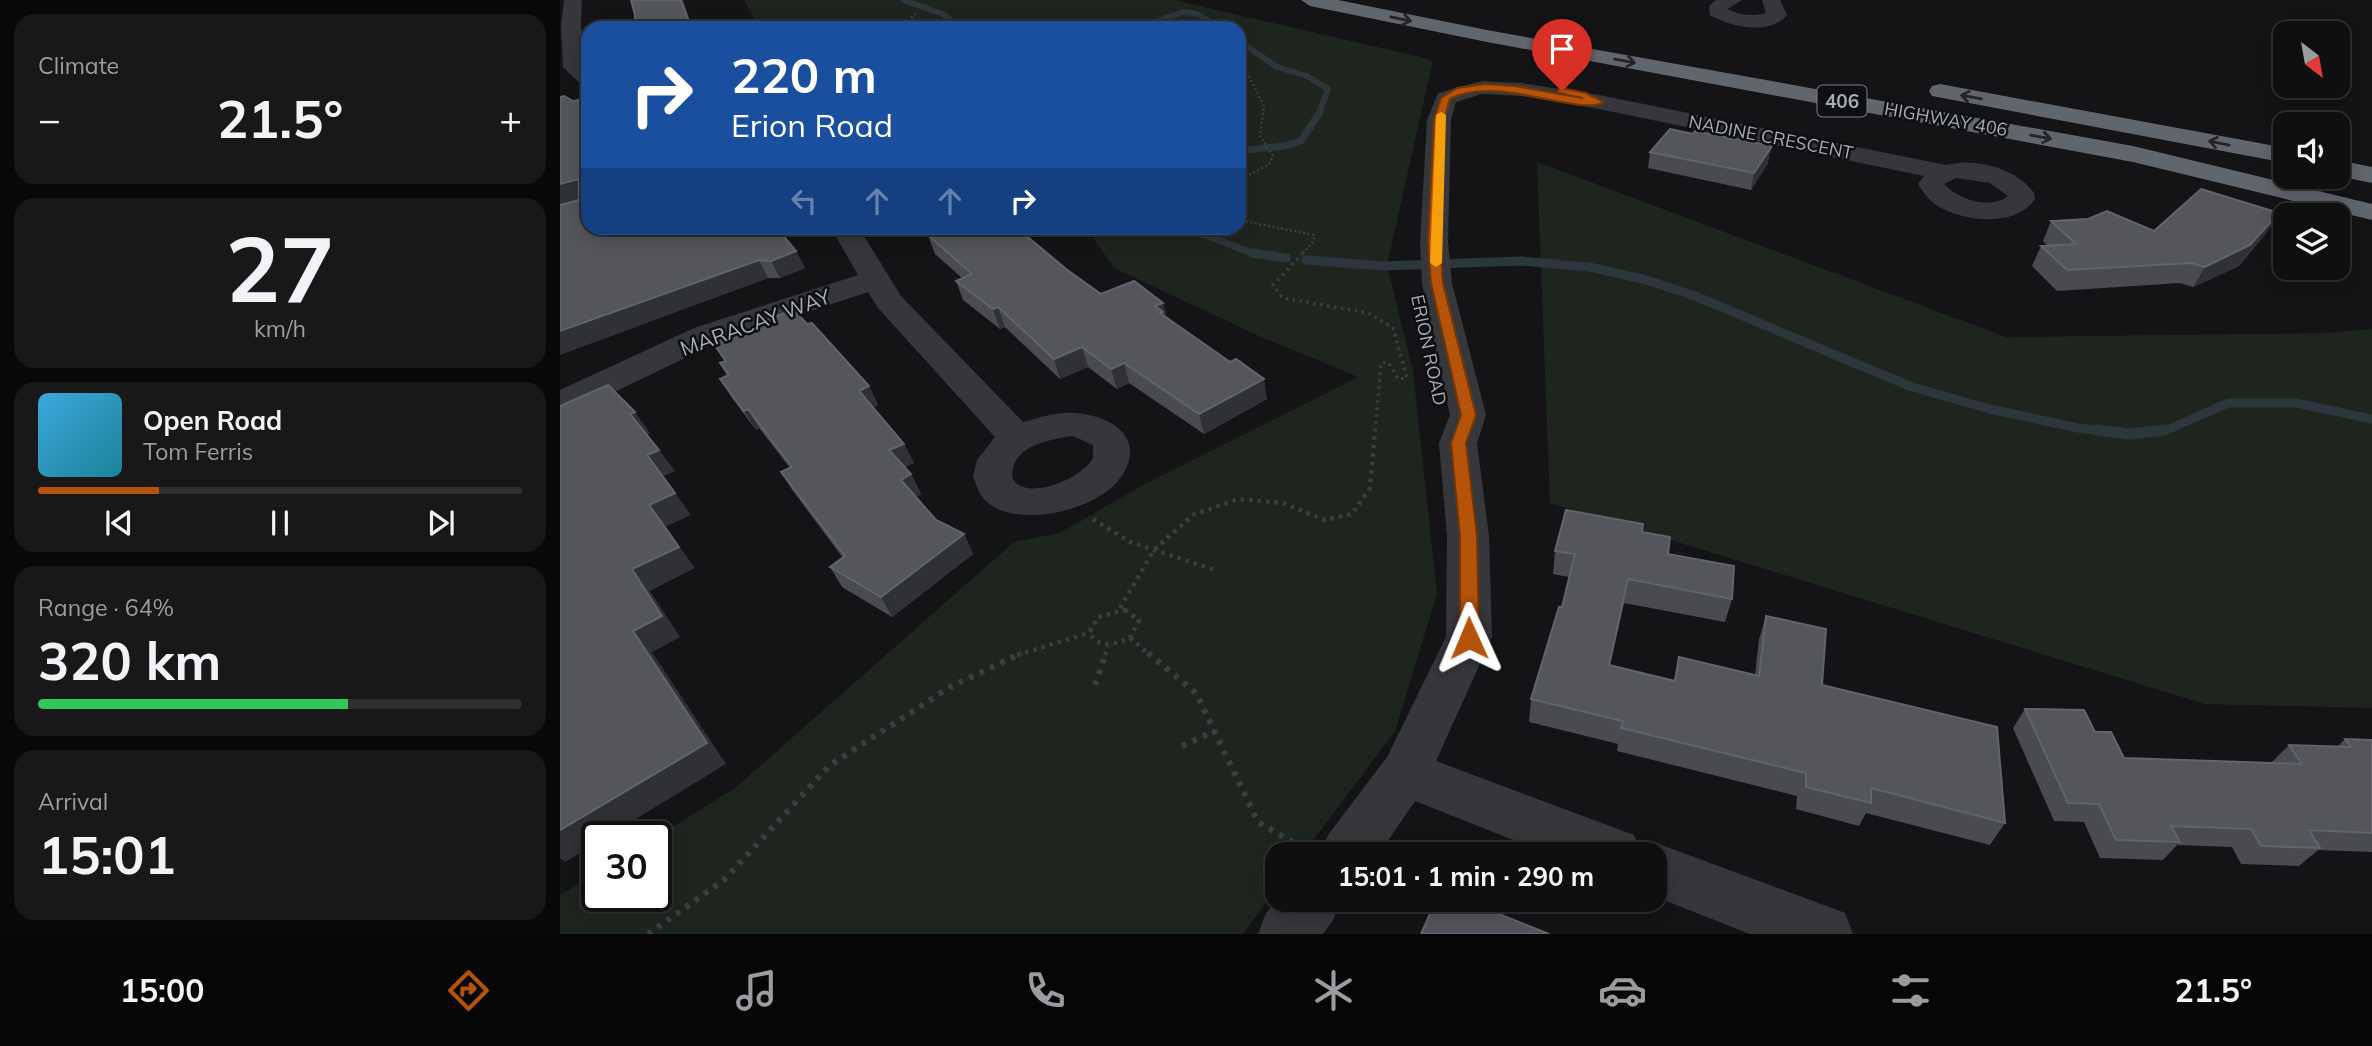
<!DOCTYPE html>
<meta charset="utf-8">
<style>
:root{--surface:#0f0f10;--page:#181819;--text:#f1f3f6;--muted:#9b9c9f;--line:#2f2f30;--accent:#b45309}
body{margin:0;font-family:Mulish,sans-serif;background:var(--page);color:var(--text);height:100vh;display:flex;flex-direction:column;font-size:26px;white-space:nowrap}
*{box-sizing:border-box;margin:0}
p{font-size:23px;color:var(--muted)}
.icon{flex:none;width:38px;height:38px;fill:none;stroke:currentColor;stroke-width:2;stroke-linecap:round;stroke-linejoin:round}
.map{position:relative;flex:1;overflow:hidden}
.drawer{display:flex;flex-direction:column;gap:14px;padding:14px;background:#080809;width:560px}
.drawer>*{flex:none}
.top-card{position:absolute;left:21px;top:21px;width:665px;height:214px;border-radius:21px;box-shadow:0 4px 18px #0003,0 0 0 2px var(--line);background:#1a4fa0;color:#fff;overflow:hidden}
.needle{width:46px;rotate:149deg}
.fabs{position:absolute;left:1713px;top:21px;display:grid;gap:14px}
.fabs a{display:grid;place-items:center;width:77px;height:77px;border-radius:14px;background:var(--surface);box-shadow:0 4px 18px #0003,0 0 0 2px var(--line);font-size:35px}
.speed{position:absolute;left:21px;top:821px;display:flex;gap:14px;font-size:35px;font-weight:700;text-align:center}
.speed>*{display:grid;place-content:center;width:91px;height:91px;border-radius:50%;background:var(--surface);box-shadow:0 4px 18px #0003,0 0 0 2px var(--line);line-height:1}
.speed .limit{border:4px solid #111;border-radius:10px;background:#fff;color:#111}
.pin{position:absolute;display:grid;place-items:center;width:60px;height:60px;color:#fff;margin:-72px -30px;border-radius:50% 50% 50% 0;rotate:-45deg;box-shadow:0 0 7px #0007}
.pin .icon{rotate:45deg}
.me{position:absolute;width:77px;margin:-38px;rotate:359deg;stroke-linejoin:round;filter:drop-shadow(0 0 5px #0008)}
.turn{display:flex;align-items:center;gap:24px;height:147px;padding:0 35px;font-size:32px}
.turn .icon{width:91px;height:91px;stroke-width:2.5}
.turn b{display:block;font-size:49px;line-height:60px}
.lanes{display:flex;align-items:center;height:66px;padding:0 35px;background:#0003;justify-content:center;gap:35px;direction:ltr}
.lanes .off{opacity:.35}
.big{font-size:52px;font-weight:700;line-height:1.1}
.drawer .widget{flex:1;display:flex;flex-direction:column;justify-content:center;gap:10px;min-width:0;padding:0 24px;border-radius:21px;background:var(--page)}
.drawer .dial{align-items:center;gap:0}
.dial b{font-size:91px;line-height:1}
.song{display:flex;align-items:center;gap:21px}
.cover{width:84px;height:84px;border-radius:10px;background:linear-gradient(135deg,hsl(200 70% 55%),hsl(190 70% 35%))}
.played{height:7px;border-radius:4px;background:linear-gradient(90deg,var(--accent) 25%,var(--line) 25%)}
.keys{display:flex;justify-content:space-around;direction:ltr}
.heat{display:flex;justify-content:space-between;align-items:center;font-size:38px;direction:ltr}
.charge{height:10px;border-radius:5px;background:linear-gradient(90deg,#34c759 64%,var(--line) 0)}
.trip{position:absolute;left:705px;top:842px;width:402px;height:70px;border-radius:21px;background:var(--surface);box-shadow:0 4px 18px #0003,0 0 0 2px var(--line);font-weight:700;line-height:70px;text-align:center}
.dock{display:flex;height:112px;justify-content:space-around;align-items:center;background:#060606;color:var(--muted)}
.dock .icon{width:49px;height:49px}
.dock .selected{color:var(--accent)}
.dock b{font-size:32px;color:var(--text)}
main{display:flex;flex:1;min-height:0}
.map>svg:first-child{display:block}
.green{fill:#1e251e}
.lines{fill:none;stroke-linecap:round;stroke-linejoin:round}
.stream-far3{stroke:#2c373b;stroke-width:6}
.stream-far2{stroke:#2c373b;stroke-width:7}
.stream-far1{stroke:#2c373b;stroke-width:9}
.stream{stroke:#2c373b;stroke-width:11}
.path-far3{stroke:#3b3e42;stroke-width:2.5;stroke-dasharray:2 2.5;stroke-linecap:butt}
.path-far2{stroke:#3b3e42;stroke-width:3.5;stroke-dasharray:2.5 4.5;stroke-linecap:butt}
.path-far1{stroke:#3b3e42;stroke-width:4.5;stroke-dasharray:3.5 5;stroke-linecap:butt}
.path{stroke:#3b3e42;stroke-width:6;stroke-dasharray:4.5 7;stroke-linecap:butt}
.street{fill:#35373b;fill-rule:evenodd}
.highway{fill:#61656c;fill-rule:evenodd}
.wall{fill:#4a4b51}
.shaded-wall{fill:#303135}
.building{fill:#54565c;stroke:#61646a;stroke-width:2}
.oneway{stroke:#242428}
.route{fill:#b45309;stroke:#753606;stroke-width:2}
.slow{fill:#f59e0b}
.labels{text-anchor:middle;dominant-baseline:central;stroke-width:5;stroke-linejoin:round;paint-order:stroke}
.far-street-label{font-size:18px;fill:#a6adb6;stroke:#0f0f11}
.shield{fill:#0f0f11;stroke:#797e84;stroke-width:2}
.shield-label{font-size:19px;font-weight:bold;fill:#a6adb6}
.street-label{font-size:21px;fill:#a6adb6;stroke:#0f0f11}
</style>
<main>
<section class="drawer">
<div class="widget"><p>Climate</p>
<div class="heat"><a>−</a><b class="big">21.5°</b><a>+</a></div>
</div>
<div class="widget dial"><b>27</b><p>km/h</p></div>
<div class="widget">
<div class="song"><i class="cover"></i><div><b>Open Road</b><p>Tom Ferris</p></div></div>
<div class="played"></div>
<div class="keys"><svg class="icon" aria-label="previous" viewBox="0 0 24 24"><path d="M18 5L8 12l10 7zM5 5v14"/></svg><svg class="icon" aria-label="pause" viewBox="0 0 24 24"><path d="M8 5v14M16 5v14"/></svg><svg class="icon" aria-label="next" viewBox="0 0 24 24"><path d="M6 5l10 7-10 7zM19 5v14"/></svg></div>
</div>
<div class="widget"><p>Range · 64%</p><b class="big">320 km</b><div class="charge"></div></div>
<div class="widget"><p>Arrival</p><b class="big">15:01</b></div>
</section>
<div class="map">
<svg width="1812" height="934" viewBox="0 0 1812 934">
<rect width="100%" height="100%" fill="#141416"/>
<g class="green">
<path d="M184 0H614L873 60 827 265 853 371 877 594 835 731 743 854H718L717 888 683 934H0V895L37 873V896H96V837L174 789 454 542 500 533 583 485 798 377 699 336 554 268 534 239 537 228H679V28H199Z"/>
<path d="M977 162 1446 337 1766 333 1812 329V708L1645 704 990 503Z"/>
</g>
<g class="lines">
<g class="stream-far3">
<path d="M343 0 383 14 400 28"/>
<path d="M564 28 587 25 623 12 637 14 661 28"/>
<path d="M679 41 717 67 747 76 768 89 759 113"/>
</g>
<g class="stream-far2">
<path d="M679 151 724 146 741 141 760 112"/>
<path d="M627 228 697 255"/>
</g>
<g class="stream-far1">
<path d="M692 253 726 258"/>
<path d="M746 260 824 266 960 261 1029 267 1083 279 1135 296 1352 387 1430 409 1518 428 1551 432"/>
<path d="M1587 432 1607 430 1668 403H1736L1812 419"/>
</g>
<path class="stream" d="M1537 430 1568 434 1604 430"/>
<g class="path-far3">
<path d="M169 28H186"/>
<path d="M342 28 357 12"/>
<path d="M679 56 704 106 700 136 713 156 709 164 679 181"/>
<path d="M679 216 684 221 754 235V241L741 255"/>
</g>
<path class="path-far2" d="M743 253 713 285 723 298 808 313 833 328 847 378 838 379 828 362 821 363 815 432"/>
<g class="path-far1">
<path d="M533 519 570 542 658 571"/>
<path d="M560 608 594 550 633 515 678 499 723 503 765 520 792 514 810 488 815 430"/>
<path d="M565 610 579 620 570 638C553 644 541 650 529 633L538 617Z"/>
<path d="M570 638 590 655"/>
<path d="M457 655 529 633"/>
<path d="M545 655 548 646"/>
</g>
<g class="path">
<path d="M588 653 636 693 698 822 746 850"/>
<path d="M535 685 546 653"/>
<path d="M622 746 655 731"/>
<path d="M88 934 164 880 269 766 390 687 462 653"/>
</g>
<g class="street">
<path d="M4 0H22L21 25 28 85 20 83 3 67 1 25Z"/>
<path d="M1156 0H1182L1167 9C1180 15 1193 17 1206 13L1202 0H1220L1227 15C1210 36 1170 27 1150 15L1149 6Z"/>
<path d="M922 81 961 83 1039 95 1386 165C1414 157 1457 168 1474 193L1475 199C1455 228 1402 222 1376 205 1368 199 1363 192 1358 184L1364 176 1039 109 961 96 922 94 896 102 891 120 888 242 892 283 926 415 917 443 929 536 932 637 876 761 1074 835 1080 849 1096 843 1264 905 1285 913 1293 934H1190L1096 897V854H989L855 801 819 854H760L768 835 827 757 886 637 887 536 879 443 890 415 862 283 860 242 867 120 878 93ZM1396 178 1430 183 1448 196C1429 210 1399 200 1384 184Z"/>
<path d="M271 228H299L341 296 463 422C478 418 499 411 515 413 556 416 589 442 558 481 534 511 454 530 425 500 419 495 416 484 413 476L417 460 435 437 318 308 308 292 158 342 13 412 0 415V390L134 328 298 275ZM513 436 533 445V458C523 477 474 499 456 483 451 479 452 474 453 468 459 444 493 439 513 436Z"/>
<path d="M718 899 781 900 773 920 763 934H698L706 913Z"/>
</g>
<g class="highway">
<path d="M741 0H778L927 30 1573 146 1812 204V220L1573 162 927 42 750 6Z"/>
<path d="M1380 84 1726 148V163L1372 96 1369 91 1372 86Z"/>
<path d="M1778 160 1812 167V183L1778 176Z"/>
</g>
</g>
<g class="wall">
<path d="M0 97 236 251 245 268 220 278H208L31 343 19 199 0 204Z"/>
<path d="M1090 152 1208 163 1191 190 1088 168Z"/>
<path d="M1491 221 1594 231 1707 232 1679 266 1633 287 1620 283 1497 291 1472 266 1481 246 1487 245 1483 241Z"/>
<path d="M369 228H457L506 269 541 294 607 318 707 399 644 434 569 383 557 389 528 367 500 379 445 327 440 329 403 300 396 281 402 278 375 254 368 235 371 234Z"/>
<path d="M202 321 247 324 309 386 318 405 313 408 344 444 354 463 345 467 351 474 361 494 356 497 376 520 404 534 413 554 332 617 282 587 270 567 283 558 233 491 221 472 230 468 199 428 196 430 172 398 160 379 167 376 160 363 164 361 153 343 204 325Z"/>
<path d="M1082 532 1108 554 1172 599 1165 622 1064 603 1050 666 1114 680 1119 657 1195 675 1199 639 1206 616 1262 685 1445 823 1430 845 1306 813 1299 826 1236 809 1237 796 1057 751 1058 744 969 722 971 699 1002 607 1009 577 993 574 995 551Z"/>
<path d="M1465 709 1535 732 1564 758 1711 763 1729 745 1777 747 1785 739 1812 740V852L1758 850 1739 866 1681 864 1672 847 1617 845 1603 860 1540 858 1524 822 1494 821 1453 728Z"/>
</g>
<g class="shaded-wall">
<path d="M121 0H123L133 28H131Z"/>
<path d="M1212 146 1208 163 1191 190 1194 173Z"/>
<path d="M19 179 28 196 0 204V184Z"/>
<path d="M1719 213 1707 232 1679 266 1633 287 1645 267Z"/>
<path d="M236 251 245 268 220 278 211 261Z"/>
<path d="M199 260 208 278 0 355V331Z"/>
<path d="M603 303 608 322 595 306Z"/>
<path d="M438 307 445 327 440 329 433 309Z"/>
<path d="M522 347 528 367 500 379 494 359Z"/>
<path d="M564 363 569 383 557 389 551 369Z"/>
<path d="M704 379 707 399 644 434 639 414Z"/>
<path d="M309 386 318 405 308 410 299 391Z"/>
<path d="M188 409 199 428 196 430 184 411Z"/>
<path d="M75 412 90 433 85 436 70 414Z"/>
<path d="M344 444 354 463 339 470 329 450Z"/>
<path d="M99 450 115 471 102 477 87 455Z"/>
<path d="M351 474 361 494 351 499 341 480Z"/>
<path d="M115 493 131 515 105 527 135 568 90 591 120 637 92 652 166 764 48 836H37V843L5 862 0 858V830L89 505Z"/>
<path d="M404 534 413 554 332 617 321 597Z"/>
<path d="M1068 579 1064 603 1045 689 1049 665Z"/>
</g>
<g class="building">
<path d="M71 0H121L131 28H74L75 15Z"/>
<path d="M4 96 13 101 18 100 28 107V228H217L236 251 211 261 199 260 0 331V205L19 200V179L0 184V97Z"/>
<path d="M1110 129 1133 134 1135 131 1212 146 1194 173 1090 152Z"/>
<path d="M1641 189 1719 213 1690 245 1645 267 1631 263 1507 270 1481 246 1516 244 1491 221 1528 219 1547 211 1594 231Z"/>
<path d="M378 228H457L506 269 541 294 574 281 603 303 595 306 603 312 600 313 670 362 676 359 704 379 639 414 564 363 551 369 522 347 494 359 438 307 433 309 396 281 412 274 368 235 382 230Z"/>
<path d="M234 310 247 324 252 323 309 386 299 391 344 444 329 450 351 474 341 480 376 520 404 534 321 597 270 567 285 556 221 472 232 467 188 409 184 411 160 379 169 375 160 363 166 361 153 343 204 325 202 321Z"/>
<path d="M48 385 75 412 70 414 99 450 87 455 115 493 89 505 119 547 72 569 102 616 73 631 147 743 0 830V406Z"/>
<path d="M1006 510 1083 524 1082 532 1110 537 1108 554 1174 566 1172 599 1068 579 1049 665 1115 681 1119 657 1199 676 1206 616 1266 629 1262 685 1437 727 1445 823 1311 788V803L1246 787V773L1061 728 1063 721 971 699 999 607H1002L1015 554 995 551Z"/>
<path d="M1465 709 1524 710 1535 732H1551L1564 758 1742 764 1729 745 1791 747 1785 739 1812 740V833L1749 830 1760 848 1701 846 1691 829 1611 826 1620 842 1556 840 1539 804 1508 803Z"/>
<path d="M876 900H904L989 934H861Z"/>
</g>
<defs><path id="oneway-shaft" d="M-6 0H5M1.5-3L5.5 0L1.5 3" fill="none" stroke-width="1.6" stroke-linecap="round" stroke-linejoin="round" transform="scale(1.75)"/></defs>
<g class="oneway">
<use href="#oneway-shaft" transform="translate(841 19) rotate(12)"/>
<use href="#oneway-shaft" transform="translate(1065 61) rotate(10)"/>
<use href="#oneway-shaft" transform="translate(1411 97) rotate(-170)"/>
<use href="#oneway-shaft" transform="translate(1481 137) rotate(10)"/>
<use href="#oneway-shaft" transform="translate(1659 143) rotate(-169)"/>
</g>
<path class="route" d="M926 84 954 86 1023 98 998 93V89L1002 88 1026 93 1044 102C1020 117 937 74 890 99L884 120 880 242 883 283 916 415 906 443 917 536 919 638 916 643 909 645 903 643 900 638V536L891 443 901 415 871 283 868 242 874 120 881 98 897 88Z"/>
<path class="slow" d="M881 112 886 115 882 263 876 267 870 263 876 115Z"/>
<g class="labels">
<g class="far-street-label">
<text transform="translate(1386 119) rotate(10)">HIGHWAY 406</text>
<text transform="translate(1211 137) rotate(11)">NADINE CRESCENT</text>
<text transform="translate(869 350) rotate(78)">ERION ROAD</text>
</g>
<rect class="shield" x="1257.5" y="85.5" width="49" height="31" rx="5"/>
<g class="shield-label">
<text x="1282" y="101">406</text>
</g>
<g class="street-label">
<text transform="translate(195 322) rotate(-20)">MARACAY WAY</text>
</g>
</g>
</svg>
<div class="fabs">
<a><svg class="needle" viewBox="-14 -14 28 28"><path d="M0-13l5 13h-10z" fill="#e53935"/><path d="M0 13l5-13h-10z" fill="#9b9c9f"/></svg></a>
<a><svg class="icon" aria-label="sound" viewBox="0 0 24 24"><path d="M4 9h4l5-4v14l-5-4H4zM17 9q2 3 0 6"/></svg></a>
<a><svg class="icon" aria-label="layers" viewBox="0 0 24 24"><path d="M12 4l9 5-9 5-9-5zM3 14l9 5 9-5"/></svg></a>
</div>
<div class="speed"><div class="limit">30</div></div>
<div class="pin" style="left:1002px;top:91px;background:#d93025"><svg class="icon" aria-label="arrive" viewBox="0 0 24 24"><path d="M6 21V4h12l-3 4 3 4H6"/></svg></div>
<svg class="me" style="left:909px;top:638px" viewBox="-20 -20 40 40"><path d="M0-17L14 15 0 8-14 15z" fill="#b45309" stroke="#fff" stroke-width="4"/></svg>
<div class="trip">15:01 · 1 min · 290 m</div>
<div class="top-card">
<div class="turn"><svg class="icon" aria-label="right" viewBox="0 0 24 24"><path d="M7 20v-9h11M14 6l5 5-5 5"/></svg><div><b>220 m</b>Erion Road</div></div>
<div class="lanes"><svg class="icon off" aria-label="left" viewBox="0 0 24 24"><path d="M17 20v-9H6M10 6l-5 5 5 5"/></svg><svg class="icon off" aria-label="ahead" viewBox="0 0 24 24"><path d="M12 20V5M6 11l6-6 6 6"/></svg><svg class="icon off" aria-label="ahead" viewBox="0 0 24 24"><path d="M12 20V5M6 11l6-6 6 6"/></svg><svg class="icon" aria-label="right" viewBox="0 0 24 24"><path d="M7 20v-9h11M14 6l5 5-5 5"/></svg></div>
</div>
</div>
</main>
<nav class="dock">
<b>15:00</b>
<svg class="icon selected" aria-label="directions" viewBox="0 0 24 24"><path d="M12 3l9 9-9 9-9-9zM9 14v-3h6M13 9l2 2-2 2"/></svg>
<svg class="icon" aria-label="music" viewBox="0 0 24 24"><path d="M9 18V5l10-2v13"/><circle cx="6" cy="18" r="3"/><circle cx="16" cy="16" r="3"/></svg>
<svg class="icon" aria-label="phone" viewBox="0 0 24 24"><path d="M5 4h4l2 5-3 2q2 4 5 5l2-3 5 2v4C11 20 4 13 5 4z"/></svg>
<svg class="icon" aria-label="climate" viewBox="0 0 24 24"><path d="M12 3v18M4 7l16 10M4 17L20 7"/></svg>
<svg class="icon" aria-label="car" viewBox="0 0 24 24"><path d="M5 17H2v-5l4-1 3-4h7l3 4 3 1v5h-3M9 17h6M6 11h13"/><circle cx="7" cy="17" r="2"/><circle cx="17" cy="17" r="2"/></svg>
<svg class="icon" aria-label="filters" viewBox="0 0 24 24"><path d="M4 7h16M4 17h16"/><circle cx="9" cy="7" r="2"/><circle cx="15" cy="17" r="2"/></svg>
<b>21.5°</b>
</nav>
